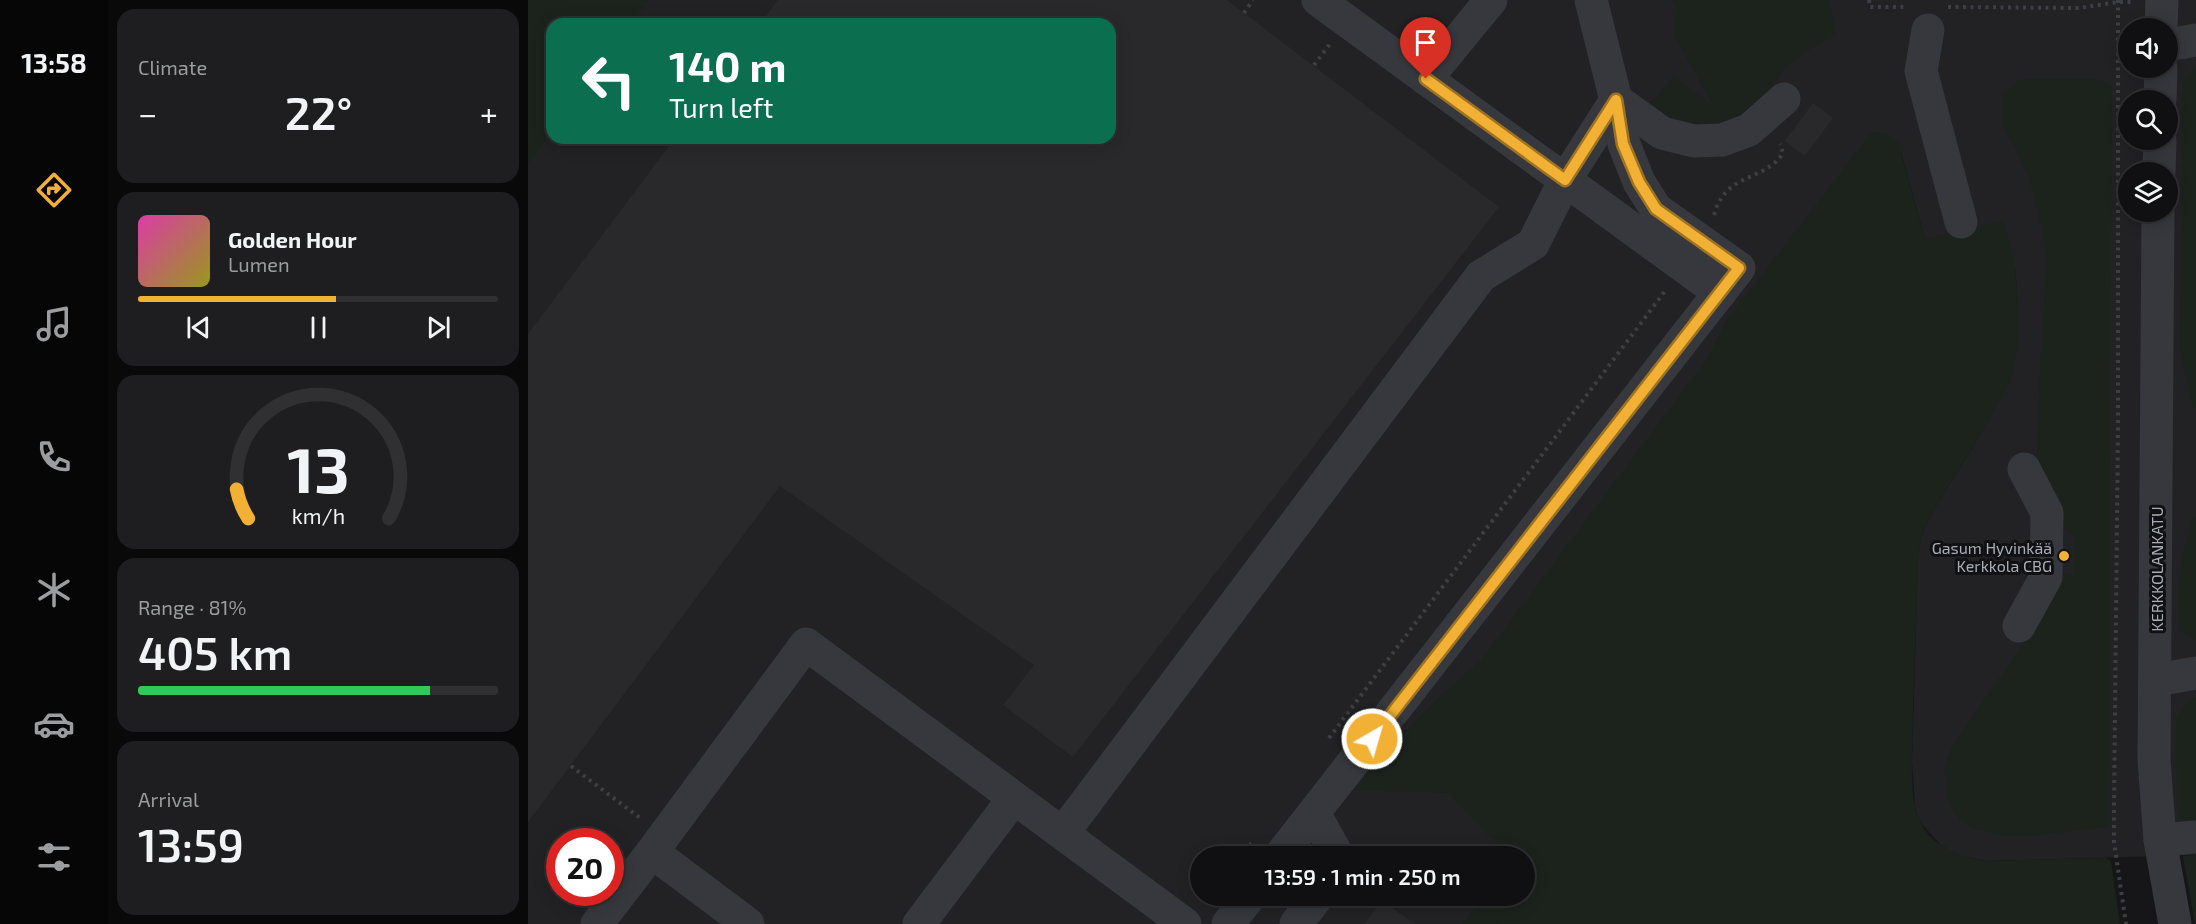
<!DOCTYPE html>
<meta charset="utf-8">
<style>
:root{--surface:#101012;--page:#1e1e20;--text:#f1f3f6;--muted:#9c9d9f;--line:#303032;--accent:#f2b134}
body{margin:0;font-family:"Exo 2",sans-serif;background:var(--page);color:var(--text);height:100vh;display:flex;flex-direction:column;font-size:22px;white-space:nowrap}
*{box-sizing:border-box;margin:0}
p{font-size:20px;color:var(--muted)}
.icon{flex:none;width:33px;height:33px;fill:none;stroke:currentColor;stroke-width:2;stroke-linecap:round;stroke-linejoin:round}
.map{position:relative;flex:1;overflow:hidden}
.drawer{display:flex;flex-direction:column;gap:9px;padding:9px;background:#09090a;width:420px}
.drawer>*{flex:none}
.hud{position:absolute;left:18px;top:18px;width:570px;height:126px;border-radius:18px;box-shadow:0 3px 15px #0003,0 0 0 2px var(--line);background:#0b6e4f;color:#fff;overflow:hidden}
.tools{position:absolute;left:1590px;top:18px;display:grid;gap:12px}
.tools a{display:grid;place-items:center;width:60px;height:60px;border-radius:50%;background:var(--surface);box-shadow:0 3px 15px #0003,0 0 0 2px var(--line);font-size:30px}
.speed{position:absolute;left:18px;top:828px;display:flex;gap:12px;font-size:30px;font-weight:700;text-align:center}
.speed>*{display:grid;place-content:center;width:78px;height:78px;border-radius:50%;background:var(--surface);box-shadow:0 3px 15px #0003,0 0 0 2px var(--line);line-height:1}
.speed .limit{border:9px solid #d22;background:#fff;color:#111}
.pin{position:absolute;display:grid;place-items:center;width:51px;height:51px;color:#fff;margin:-62px -26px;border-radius:50% 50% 50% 0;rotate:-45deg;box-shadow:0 0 6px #0007}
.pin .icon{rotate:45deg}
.me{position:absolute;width:66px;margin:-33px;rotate:38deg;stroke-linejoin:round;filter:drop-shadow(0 0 4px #0008)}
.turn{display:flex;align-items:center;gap:21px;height:126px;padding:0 24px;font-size:27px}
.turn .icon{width:78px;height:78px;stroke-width:2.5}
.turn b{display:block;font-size:42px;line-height:51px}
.big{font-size:45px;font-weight:600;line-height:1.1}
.drawer .tile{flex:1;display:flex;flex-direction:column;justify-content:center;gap:9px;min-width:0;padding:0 21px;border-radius:18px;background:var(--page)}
.drawer .dial{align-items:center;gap:0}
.dial svg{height:156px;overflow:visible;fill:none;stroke:var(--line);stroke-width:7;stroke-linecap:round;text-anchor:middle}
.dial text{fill:var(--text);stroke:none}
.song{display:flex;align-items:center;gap:18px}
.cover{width:72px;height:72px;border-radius:9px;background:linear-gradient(135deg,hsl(320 70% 55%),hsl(60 70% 35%))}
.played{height:6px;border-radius:3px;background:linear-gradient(90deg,var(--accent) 55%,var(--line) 55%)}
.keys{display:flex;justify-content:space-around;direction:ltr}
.heat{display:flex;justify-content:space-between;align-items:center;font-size:33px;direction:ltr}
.charge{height:9px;border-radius:4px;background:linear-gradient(90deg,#34c759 81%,var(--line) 0)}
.trip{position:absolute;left:662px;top:846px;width:345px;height:60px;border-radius:30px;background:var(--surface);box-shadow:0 3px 15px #0003,0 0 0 2px var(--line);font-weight:600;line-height:60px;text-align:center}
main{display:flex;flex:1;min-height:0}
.menu{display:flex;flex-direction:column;width:108px;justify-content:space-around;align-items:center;background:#060607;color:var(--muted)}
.menu .icon{width:42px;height:42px}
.menu .on{color:var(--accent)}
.menu b{font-size:27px;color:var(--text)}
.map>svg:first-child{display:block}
.built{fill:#222225;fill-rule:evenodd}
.green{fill:#1c231d}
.building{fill:#29292c}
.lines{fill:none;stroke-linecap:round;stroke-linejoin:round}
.path{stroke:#3d3f44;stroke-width:4;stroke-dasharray:3 4.5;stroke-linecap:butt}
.minor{stroke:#37383d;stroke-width:33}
.route-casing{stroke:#9d7322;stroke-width:15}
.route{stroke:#f2b134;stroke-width:10}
.poi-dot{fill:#f2b134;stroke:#111113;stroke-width:2}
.labels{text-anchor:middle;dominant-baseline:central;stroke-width:6;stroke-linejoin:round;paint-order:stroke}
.poi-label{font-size:16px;fill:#a8adb8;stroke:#111113;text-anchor:end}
.street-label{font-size:16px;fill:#a8adb8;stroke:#111113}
</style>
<main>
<nav class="menu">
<b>13:58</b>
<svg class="icon on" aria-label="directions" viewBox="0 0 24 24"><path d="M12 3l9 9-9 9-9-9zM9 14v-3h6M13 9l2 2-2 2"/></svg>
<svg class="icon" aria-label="music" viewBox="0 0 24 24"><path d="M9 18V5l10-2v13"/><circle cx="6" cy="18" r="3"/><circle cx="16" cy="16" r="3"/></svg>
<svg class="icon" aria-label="phone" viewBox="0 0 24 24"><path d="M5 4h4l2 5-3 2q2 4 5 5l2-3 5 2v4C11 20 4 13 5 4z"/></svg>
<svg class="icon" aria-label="climate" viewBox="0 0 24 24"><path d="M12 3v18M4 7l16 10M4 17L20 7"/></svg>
<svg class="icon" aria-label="car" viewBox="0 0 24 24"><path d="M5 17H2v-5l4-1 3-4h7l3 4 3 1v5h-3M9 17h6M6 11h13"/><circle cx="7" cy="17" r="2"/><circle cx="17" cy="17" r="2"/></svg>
<svg class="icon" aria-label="filters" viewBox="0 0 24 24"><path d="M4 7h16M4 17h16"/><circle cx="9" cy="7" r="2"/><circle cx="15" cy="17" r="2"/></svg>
</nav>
<section class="drawer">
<div class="tile"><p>Climate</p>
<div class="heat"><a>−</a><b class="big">22°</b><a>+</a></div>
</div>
<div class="tile">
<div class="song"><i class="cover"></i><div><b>Golden Hour</b><p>Lumen</p></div></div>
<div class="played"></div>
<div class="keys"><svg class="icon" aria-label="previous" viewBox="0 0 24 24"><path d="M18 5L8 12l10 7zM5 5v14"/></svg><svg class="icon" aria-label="pause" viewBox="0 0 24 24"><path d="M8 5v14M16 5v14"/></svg><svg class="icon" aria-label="next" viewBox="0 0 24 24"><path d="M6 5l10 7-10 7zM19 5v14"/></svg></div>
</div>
<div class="tile dial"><svg viewBox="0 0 100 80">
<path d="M14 69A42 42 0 1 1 86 69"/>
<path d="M14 69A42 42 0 0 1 8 54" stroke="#f2b134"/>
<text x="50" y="56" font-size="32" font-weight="700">13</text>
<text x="50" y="72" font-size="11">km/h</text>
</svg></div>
<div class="tile"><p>Range · 81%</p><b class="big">405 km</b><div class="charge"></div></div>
<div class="tile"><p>Arrival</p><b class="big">13:59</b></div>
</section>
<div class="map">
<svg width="1668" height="924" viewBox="0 0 1668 924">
<rect width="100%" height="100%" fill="#161618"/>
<path class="built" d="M0 0H1668V855L1459 861 1426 854 1412 844 1391 821 1387 806 1384 762 1390 554 1395 532 1406 509 1448 442 1490 342V304L1487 268 1397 239 1373 152 1048 924H0ZM24 24H582V138H24ZM1600 28H1640V68H1600ZM1600 100H1640V140H1600ZM1600 172H1640V212H1600ZM32 842H82V892H32ZM672 856H996V896H672Z"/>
<g class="green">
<path d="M0 0H120L103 24H24V131L0 164Z"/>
<path d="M1143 0H1301L1308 35 1280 50 1256 69 1240 92 1220 112 1202 121 1183 127 1145 122 1121 104 1144 79 1145 75 1186 107 1147 37 1148 6Z"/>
<path d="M1668 68V408H1665L1652 352 1654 89 1656 78Z"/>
<path d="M1493 79H1568L1584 85 1580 827 1502 836H1479L1446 829 1431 819 1420 802 1416 768 1423 748 1496 642 1526 584 1525 574H1546L1545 535 1525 520 1511 477 1509 446 1513 347 1519 261 1514 230 1502 181 1486 146 1473 124V105L1476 92Z"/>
<path d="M1344 132 1358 134 1370 142 1397 239 1474 220 1481 239 1487 269 1490 304V342L1483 381 1448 442 1406 509 1395 532 1390 554C1388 608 1387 662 1385 715 1385 743 1380 795 1391 820 1404 847 1432 857 1459 861L1577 858 1583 861 1592 924H934L959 896H996V856H981L920 793 827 790 870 738 904 704 954 659 1181 356 1199 320Z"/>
<path d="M1668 517V640L1651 630C1647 589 1653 559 1663 520Z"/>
<path d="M1668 697V820H1653L1649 810 1648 717 1661 700Z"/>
<path d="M1668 855V924H1667L1655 856Z"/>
</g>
<g class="building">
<path d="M250 0H699L971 207 545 757 475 705 506 665 252 486 0 822V334L147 138H582V24H232Z"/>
<path d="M1285 103 1305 118 1277 156 1257 141Z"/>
<path d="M854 901 887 924H836Z"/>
</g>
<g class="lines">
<g class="path">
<path d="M1341 0 1342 7H1380"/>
<path d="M1590 0V424L1586 806V842L1598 924"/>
<path d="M1420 7 1551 8 1590 2H1604"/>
<path d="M716 13 725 0"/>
<path d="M786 65 802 44"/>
<path d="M1186 215C1198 171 1237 182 1255 153L1252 144"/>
<path d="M801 738 1137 291"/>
<path d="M43 766 112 818"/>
<path d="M713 856 723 843"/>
</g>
<g class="minor">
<path d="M790 0 1192 293"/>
<path d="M1633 28 1634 0"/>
<path d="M1400 30 1393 71 1433 222"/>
<path d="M1640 45 1668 40"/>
<path d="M898 79 963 0"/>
<path d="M1088 100 1134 133 1166 141 1194 140 1221 130 1256 99"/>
<path d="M1632 100 1633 68"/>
<path d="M1631 172 1632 140"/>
<path d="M1630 212 1626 760 1632 840 1647 924"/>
<path d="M1491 626 1518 577 1519 513 1496 469"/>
<path d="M1628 680 1668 673"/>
<path d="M786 813 810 856"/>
<path d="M535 833 953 276 1005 244 1037 180 1088 100"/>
<path d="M1632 840 1668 837"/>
<path d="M124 852 278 644 657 924"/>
<path d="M752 856 1211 268 1128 209 1111 182 1096 144 1088 100 1063 0"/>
<path d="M69 924 124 852 220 924"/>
<path d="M391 924 486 798"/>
<path d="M700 924 722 896"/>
<path d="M768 924 790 896"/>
</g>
</g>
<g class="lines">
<defs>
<path id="route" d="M844 739 1211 268 1128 209 1111 182 1095 144 1088 100 1037 180 898 79"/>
</defs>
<use href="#route" class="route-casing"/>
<use href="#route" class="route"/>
</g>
<circle class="poi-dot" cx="1536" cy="556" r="6"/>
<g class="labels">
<g class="poi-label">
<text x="1524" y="547">Gasum Hyvinkää<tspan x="1524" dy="18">Kerkkola CBG</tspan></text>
</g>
<g class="street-label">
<text transform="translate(1628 569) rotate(-90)">KERKKOLANKATU</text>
</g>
</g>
</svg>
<div class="tools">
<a><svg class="icon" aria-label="sound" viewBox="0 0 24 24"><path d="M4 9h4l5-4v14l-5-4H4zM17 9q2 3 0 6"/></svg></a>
<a><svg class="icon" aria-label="search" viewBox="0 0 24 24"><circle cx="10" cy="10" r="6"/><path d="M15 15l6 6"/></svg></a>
<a><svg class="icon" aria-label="layers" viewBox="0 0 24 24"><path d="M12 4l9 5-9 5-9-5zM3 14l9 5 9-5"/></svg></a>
</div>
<div class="speed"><div class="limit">20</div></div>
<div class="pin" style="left:898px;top:79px;background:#d93025"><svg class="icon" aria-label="arrive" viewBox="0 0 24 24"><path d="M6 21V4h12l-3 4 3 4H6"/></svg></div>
<svg class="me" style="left:844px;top:739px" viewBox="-20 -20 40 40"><circle r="17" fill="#f2b134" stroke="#fff" stroke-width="3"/><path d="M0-11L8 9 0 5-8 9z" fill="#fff"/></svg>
<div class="trip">13:59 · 1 min · 250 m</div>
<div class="hud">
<div class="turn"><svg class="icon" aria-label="left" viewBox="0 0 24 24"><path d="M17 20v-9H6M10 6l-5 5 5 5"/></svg><div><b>140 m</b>Turn left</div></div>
</div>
</div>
</main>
